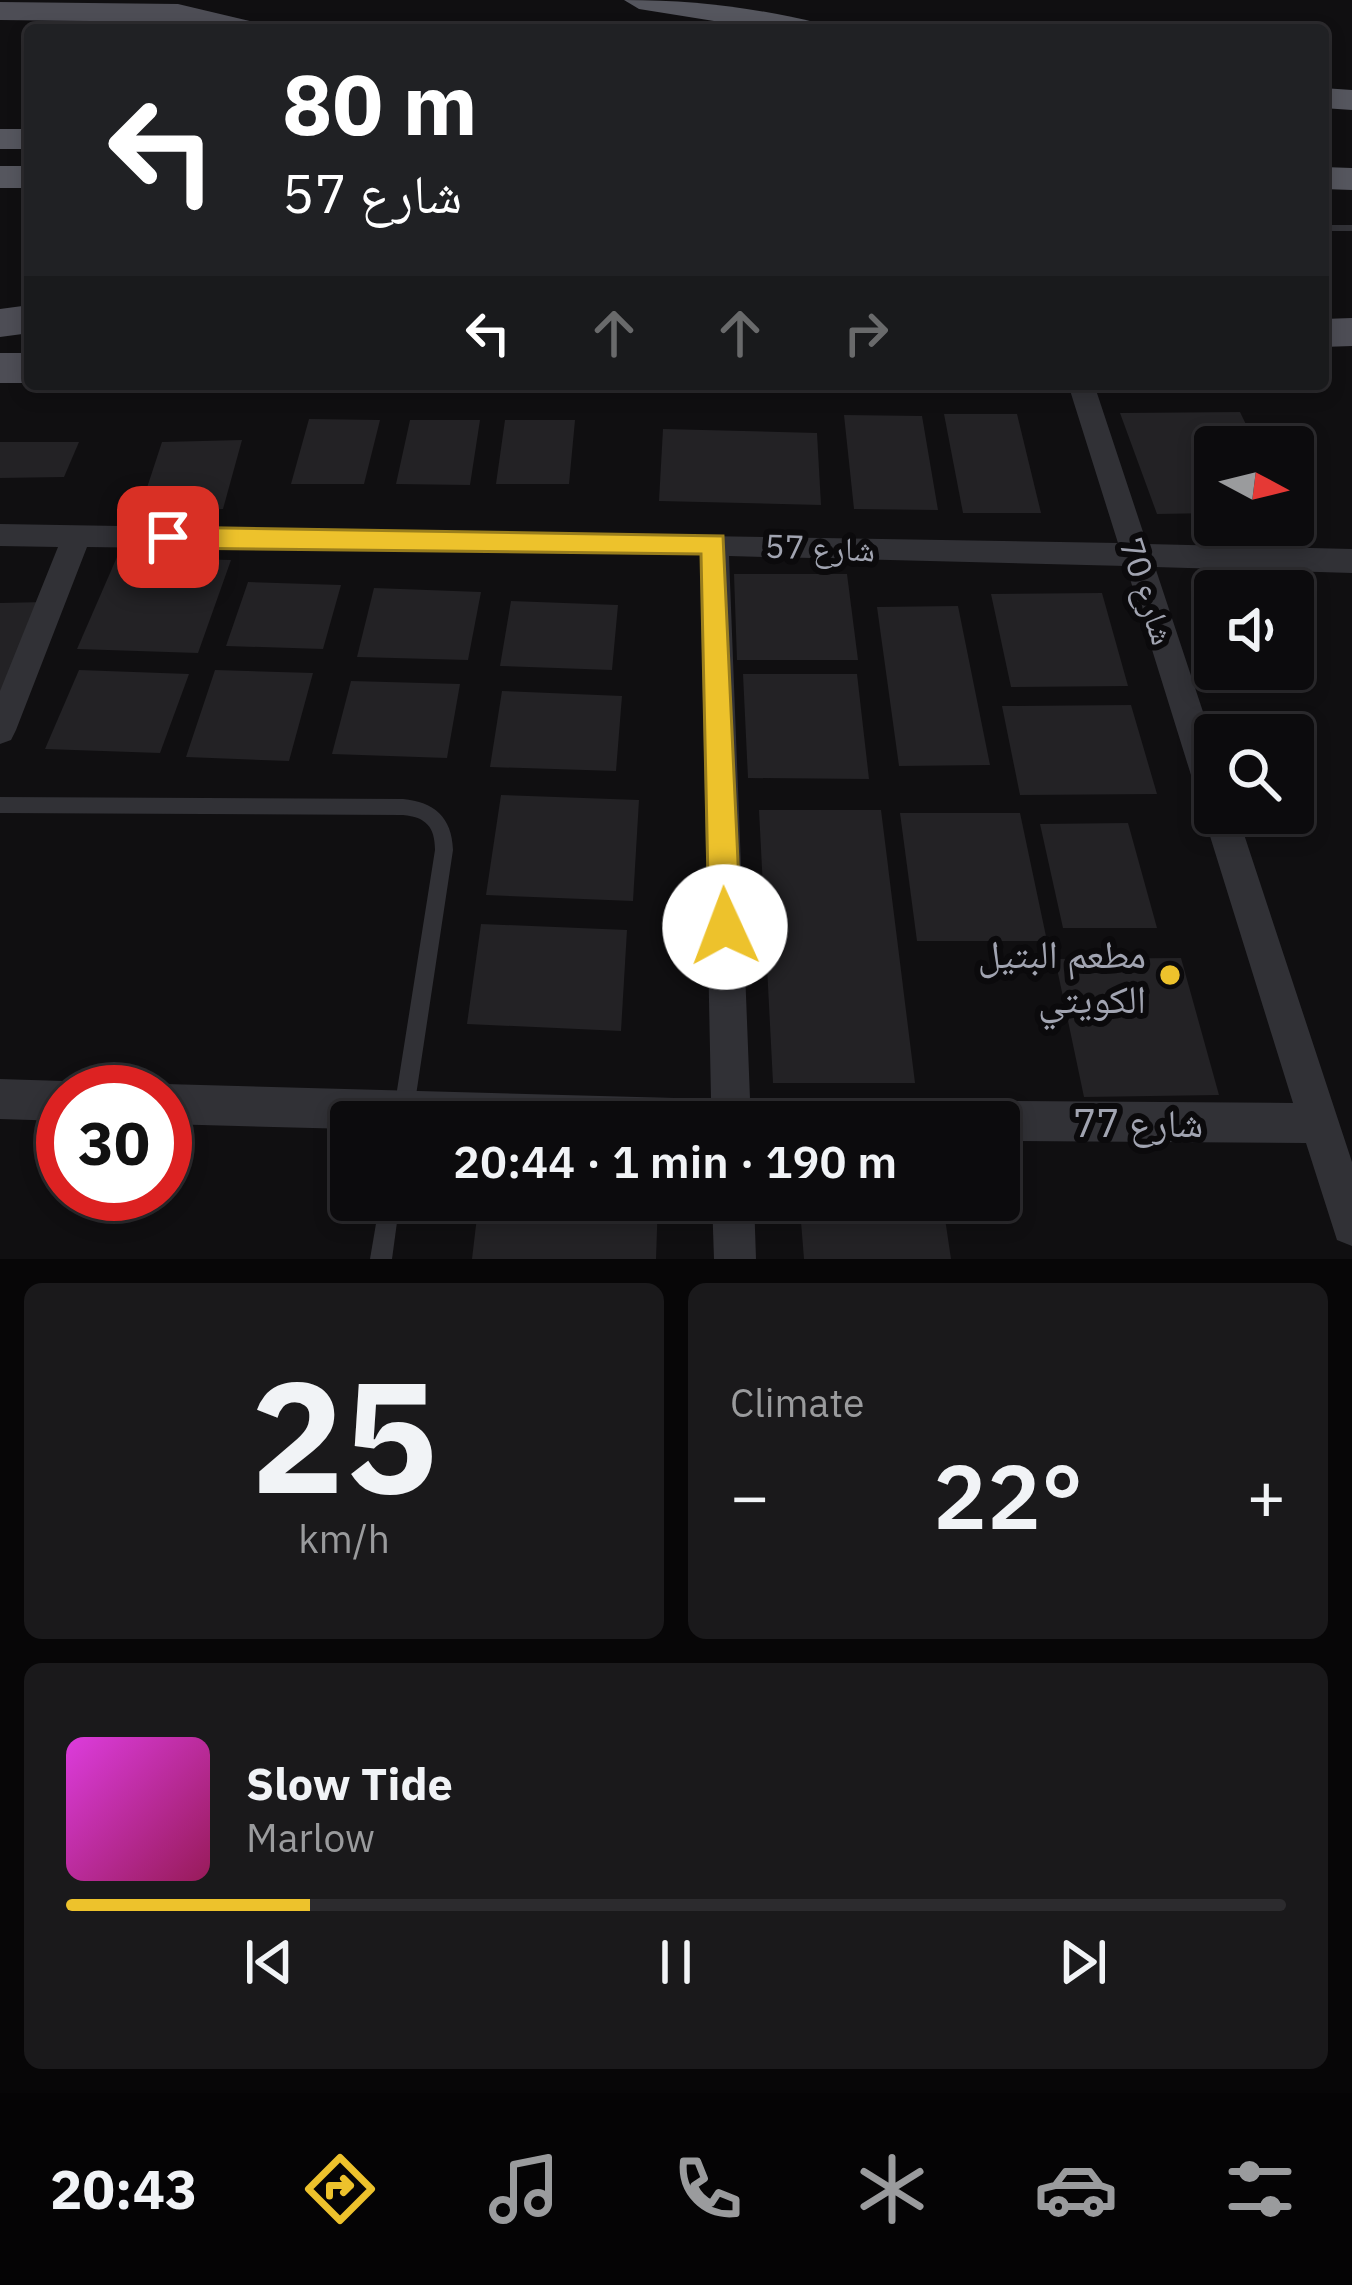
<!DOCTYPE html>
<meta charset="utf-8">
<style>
:root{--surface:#0c0b0d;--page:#1a191b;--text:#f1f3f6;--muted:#9a9b9d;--line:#2c2b2e;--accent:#edc22c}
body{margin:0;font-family:"IBM Plex Sans","Noto Naskh Arabic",sans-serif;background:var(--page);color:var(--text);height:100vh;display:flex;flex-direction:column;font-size:45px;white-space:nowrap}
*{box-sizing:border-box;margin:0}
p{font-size:39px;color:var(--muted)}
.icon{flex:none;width:66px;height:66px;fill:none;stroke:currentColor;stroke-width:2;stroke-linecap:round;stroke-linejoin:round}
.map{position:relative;height:1259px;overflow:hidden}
.drawer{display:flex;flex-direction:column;gap:24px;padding:24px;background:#070607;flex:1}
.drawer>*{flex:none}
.guide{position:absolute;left:24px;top:24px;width:1305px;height:366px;border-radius:12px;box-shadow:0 6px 18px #0003,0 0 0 3px var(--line);background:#202124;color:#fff;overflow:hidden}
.needle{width:78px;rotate:97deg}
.buttons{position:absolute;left:1194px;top:426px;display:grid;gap:24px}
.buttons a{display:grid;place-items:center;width:120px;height:120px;border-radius:12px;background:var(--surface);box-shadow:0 6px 18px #0003,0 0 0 3px var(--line);font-size:60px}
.speed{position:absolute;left:36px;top:1065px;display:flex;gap:24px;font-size:60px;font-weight:700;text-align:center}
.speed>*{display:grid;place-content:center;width:156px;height:156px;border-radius:50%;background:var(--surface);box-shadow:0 6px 18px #0003,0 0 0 3px var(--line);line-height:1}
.speed .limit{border:18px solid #d22;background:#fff;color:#111}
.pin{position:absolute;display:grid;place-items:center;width:102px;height:102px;color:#fff;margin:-51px;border-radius:24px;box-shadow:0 6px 18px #0006}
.me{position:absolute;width:132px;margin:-66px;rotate:358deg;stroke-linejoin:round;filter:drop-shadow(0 0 9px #0008)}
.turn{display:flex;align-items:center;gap:42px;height:252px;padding:0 60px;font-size:54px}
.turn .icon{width:156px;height:156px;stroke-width:2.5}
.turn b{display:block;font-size:84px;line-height:102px}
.lanes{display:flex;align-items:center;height:114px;padding:0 60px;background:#0003;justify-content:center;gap:60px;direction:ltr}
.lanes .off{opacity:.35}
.big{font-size:90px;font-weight:600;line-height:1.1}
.drawer .widget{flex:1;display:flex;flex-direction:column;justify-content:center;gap:18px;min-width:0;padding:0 42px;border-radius:18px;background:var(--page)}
.drawer .dial{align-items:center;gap:0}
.dial b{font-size:156px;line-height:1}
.song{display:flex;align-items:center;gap:36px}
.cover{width:144px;height:144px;border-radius:18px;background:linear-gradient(135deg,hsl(300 70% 55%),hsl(330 70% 35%))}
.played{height:12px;border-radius:6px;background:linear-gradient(90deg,var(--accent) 20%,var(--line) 20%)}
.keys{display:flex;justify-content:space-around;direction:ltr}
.heat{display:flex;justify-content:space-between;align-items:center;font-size:66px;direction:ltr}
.drawer .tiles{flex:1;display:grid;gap:24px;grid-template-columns:1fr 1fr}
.widget:last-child{grid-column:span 2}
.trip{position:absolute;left:330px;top:1101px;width:690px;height:120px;border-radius:12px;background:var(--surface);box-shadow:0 6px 18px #0003,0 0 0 3px var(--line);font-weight:600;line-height:120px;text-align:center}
.menu{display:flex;height:192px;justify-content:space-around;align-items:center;background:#050405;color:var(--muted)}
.menu .icon{width:84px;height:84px}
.menu .active{color:var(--accent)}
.menu b{font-size:54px;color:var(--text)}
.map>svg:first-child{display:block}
.building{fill:#232225}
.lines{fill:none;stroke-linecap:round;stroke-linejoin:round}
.service{fill:#313136;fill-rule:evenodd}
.minor{fill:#313136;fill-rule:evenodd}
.primary{fill:#4d4d55;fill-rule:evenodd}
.trunk{fill:#55565e;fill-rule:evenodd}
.route{fill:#edc22c;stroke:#9a7e1d;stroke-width:3}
.poi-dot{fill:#edc22c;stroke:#0b0a0c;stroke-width:4.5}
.labels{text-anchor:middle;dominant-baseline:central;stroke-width:12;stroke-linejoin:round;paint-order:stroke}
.street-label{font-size:33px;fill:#a1a4b1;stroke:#0b0a0c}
.near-poi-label{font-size:39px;fill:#a1a4b1;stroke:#0b0a0c;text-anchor:end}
.near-street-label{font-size:39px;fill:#a1a4b1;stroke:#0b0a0c}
</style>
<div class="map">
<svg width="1352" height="1259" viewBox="0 0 1352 1259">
<rect width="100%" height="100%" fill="#100f11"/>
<g class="building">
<path d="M1240 412 1257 447H1215V513L1157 514 1120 413Z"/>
<path d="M944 414H1017L1041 513H963Z"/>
<path d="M844 415 922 416 938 510 854 509Z"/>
<path d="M309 419 380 420 364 484H291Z"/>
<path d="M410 420H480L470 485 396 484Z"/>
<path d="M505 420H575L569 484H496Z"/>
<path d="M663 429 817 433 821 505 659 501Z"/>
<path d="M242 440 223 509 139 512 162 442Z"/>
<path d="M0 442H79L64 477 0 478Z"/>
<path d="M117 557 231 560 198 653 77 649Z"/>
<path d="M734 574H847L858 660H737Z"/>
<path d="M248 582 341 585 323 649 226 646Z"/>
<path d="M374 588 481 592 468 660 357 657Z"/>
<path d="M1102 593 1128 686 1011 687 991 594Z"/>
<path d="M511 601 618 605 612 670 500 666Z"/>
<path d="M45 602 0 717V603Z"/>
<path d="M958 606 990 765 899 766 877 607Z"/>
<path d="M79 670 189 674 160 753 45 749Z"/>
<path d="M215 670 313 673 289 761 186 757Z"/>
<path d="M743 674H857L869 779 748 778Z"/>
<path d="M351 681 460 684 447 758 332 754Z"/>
<path d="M502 691 622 696 616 771 490 767Z"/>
<path d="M1131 705 1157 794 1020 795 1002 706Z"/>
<path d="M501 795 639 800 633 901 486 895Z"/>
<path d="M759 810H881L915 1083H773Z"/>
<path d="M900 813H1020L1047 941H917Z"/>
<path d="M1128 823 1157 928H1063L1040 824Z"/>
<path d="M481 924 627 930 621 1031 467 1024Z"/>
<path d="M1181 958 1219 1095 1084 1097 1055 959Z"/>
<path d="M479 1200H658L656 1259H472Z"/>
<path d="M943 1205 951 1259H804L800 1209Z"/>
</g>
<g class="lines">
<g class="service">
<rect x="1323" y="225" width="29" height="6"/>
<path d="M0 797 403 799C434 802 452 817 453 850L412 1122H392L435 850C435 827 426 817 403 815L0 813Z"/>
<path d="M380 1200H400L392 1259H370Z"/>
</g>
<g class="minor">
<path d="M1068 384H1094L1147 544 1352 549V573L1155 567 1215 748V813H1237L1352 1162V1246L1337 1240 1306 1143 999 1141V1122H351V1129L165 1124V1092H150L165 1084 711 1099 700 555 87 547 16 730 11 740 0 744V691L58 547 0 546V524L1118 543ZM729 556 1126 566 1293 1103 750 1099Z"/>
<path d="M0 1079 63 1081 79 1092H63V1121L0 1119Z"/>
<path d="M712 1200H754L756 1259H714Z"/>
</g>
<g class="primary">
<path d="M0 2 178 4 258 23 263 30H210L178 22 0 20Z"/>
<path d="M30 305V333L0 337V309Z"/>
<path d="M1352 318V346L1323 347V319Z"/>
<rect x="0" y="353" width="30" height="30"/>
</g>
<g class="trunk">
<path d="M624 0C692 0 752 7 818 23L823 30H770L639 9Z"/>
<path d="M1323 88 1352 90V110L1323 108Z"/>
<rect x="0" y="129" width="30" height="20"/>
<rect x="0" y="166" width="30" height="22"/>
<path d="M1323 167 1352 168V190L1323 189Z"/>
</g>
</g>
<path class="route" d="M168 527 723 536 741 927 737 939 725 944 714 939 709 927 701 554 168 548 155 537Z"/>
<circle class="poi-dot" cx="1170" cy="975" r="12"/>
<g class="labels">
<g class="street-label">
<text transform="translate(820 547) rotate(2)">شارع 57</text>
<text transform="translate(1148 591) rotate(72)">شارع 70</text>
</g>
<g class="near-poi-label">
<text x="1146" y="953">مطعم البتيل<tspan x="1146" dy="45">الكويتي</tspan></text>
</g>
<g class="near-street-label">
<text x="1138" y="1122">شارع 77</text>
</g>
</g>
</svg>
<div class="buttons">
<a><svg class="needle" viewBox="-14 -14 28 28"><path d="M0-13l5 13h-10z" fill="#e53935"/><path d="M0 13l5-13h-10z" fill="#9a9b9d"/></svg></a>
<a><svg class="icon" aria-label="sound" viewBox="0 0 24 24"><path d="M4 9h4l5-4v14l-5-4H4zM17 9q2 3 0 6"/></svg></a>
<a><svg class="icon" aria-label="search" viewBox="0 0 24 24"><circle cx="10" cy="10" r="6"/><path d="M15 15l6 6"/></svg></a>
</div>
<div class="speed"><div class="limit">30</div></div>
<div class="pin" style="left:168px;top:537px;background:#d93025"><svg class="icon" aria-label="arrive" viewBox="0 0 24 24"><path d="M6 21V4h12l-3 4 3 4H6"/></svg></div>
<svg class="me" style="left:725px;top:927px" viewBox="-20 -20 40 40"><circle r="19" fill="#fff"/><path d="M0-13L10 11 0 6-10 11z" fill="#edc22c"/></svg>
<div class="trip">20:44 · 1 min · 190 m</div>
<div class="guide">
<div class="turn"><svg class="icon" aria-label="left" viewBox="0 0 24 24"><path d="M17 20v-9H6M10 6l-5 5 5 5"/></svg><div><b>80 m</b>شارع 57</div></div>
<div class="lanes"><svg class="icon" aria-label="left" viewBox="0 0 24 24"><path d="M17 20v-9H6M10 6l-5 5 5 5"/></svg><svg class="icon off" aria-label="ahead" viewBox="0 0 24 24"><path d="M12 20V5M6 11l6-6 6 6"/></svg><svg class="icon off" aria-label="ahead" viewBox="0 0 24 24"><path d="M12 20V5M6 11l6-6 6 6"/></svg><svg class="icon off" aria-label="right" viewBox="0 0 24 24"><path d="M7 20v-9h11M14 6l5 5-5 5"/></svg></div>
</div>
</div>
<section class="drawer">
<div class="tiles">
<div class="widget dial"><b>25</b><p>km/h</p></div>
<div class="widget"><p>Climate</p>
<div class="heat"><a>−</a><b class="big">22°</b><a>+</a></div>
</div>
<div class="widget">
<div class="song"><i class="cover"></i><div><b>Slow Tide</b><p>Marlow</p></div></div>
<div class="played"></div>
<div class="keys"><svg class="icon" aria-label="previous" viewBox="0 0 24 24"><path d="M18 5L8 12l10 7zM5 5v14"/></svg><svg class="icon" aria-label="pause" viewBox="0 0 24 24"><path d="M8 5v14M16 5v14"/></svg><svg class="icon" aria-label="next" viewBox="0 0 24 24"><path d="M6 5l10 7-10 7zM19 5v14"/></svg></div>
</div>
</div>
</section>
<nav class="menu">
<b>20:43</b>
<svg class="icon active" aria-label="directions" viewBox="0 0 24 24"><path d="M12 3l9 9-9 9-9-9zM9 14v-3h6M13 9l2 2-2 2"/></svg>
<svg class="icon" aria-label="music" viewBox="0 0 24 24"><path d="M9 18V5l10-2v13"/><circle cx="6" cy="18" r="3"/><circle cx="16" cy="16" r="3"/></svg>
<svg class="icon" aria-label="phone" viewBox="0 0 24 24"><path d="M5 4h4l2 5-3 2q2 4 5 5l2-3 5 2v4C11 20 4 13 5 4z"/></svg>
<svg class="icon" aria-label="climate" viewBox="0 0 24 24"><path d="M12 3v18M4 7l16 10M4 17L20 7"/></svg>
<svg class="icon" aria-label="car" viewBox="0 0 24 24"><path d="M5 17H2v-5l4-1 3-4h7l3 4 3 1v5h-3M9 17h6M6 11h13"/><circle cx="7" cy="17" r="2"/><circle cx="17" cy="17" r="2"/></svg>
<svg class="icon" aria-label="filters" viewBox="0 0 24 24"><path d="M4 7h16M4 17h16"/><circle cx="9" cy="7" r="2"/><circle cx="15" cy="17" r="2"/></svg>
</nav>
